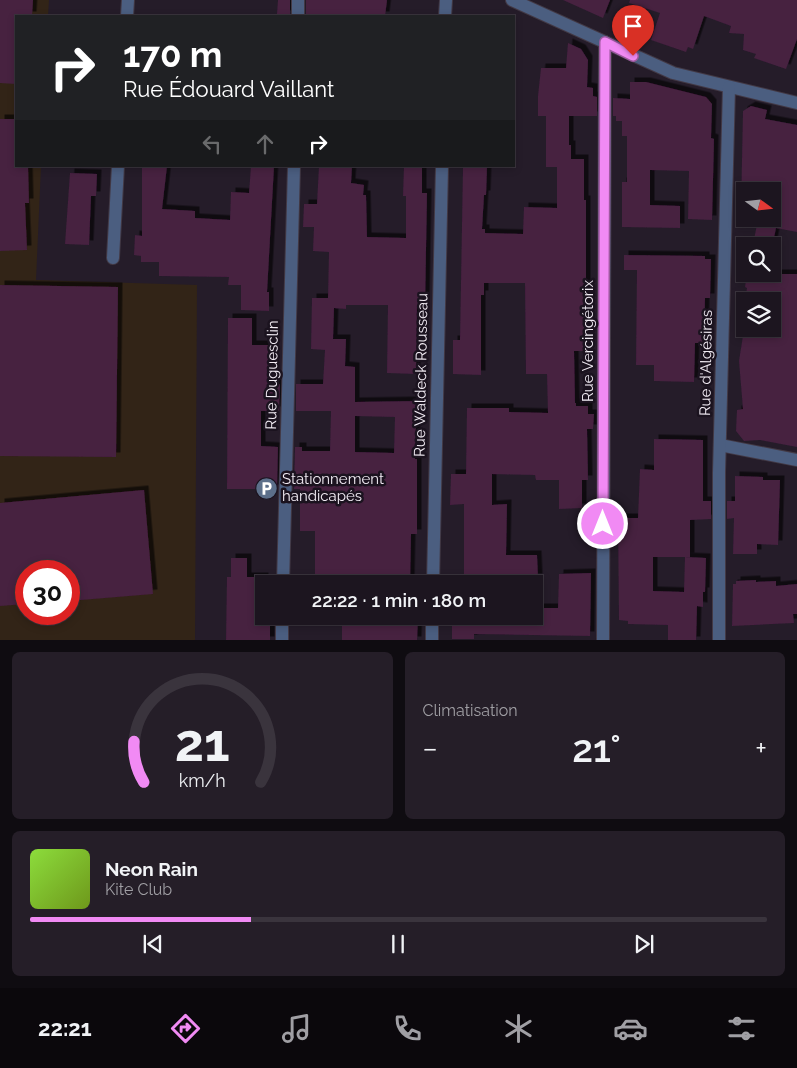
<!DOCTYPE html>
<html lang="fr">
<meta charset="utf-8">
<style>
:root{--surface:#1c151f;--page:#251e28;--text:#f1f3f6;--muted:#a09fa4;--line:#3a343d;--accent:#f18af4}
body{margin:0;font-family:Raleway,sans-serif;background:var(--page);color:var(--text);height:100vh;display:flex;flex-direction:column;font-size:19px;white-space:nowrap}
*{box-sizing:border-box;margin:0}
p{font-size:16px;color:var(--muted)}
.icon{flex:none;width:28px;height:28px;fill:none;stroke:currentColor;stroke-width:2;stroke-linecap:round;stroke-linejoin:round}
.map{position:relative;height:640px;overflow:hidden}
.drawer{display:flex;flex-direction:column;gap:12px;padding:12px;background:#0f0c11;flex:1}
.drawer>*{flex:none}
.guide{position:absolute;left:15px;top:15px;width:500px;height:152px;border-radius:0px;box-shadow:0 2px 8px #0003,0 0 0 1px var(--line);background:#202124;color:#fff;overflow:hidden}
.needle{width:32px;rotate:105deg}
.buttons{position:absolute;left:736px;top:182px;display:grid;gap:10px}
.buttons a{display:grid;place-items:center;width:45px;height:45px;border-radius:0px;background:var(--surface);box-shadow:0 2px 8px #0003,0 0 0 1px var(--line);font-size:25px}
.speed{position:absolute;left:15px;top:560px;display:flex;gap:10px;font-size:25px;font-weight:700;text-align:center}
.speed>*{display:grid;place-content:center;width:65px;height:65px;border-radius:50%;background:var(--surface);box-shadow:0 2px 8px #0003,0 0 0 1px var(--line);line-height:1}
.speed .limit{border:8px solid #d22;background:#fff;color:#111}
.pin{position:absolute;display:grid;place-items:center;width:42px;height:42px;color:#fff;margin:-51px -21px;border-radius:50% 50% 50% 0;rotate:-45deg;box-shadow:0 0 5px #0007}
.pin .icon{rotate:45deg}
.me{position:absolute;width:55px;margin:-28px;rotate:0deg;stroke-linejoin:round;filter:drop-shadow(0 0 4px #0008)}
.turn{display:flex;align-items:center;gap:18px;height:105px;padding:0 25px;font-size:22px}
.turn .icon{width:65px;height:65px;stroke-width:2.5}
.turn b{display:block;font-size:35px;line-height:42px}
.lanes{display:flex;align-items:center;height:48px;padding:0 25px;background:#0003;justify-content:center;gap:25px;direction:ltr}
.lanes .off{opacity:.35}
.big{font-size:38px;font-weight:600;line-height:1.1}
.drawer .tile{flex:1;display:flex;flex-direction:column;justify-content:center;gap:8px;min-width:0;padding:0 18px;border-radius:8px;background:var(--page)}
.drawer .dial{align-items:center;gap:0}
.dial svg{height:130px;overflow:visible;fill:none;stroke:var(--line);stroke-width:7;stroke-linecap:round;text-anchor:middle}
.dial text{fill:var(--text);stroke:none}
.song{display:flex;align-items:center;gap:15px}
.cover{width:60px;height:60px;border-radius:8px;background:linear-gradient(135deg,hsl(90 70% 55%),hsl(80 70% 35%))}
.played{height:5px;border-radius:2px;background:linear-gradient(90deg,var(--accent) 30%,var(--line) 30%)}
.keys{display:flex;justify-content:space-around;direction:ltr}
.heat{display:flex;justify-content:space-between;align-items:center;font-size:28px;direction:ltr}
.drawer .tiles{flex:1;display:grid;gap:12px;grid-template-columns:1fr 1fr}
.tile:last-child{grid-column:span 2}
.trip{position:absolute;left:255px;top:575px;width:288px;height:50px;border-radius:0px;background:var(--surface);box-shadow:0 2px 8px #0003,0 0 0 1px var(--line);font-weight:600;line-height:50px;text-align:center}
.menu{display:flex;height:80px;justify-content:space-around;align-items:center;background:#0b080c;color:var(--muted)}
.menu .icon{width:35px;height:35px}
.menu .active{color:var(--accent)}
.menu b{font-size:22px;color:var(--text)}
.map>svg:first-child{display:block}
.industrial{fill:#322417;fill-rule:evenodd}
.building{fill:#462040;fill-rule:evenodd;filter:url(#shadow)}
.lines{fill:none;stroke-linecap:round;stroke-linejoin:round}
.minor-casing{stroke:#423945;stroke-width:14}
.minor{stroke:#4b5e80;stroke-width:12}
.route-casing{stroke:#9d5a9f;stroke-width:12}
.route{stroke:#f18af4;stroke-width:9}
.labels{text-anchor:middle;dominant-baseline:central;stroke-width:5;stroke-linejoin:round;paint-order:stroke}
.street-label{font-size:15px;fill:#f2ecf4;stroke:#1b131f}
.poi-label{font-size:15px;fill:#f2ecf4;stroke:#1b131f;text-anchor:start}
</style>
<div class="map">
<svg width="797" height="641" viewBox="0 0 797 641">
<defs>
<filter id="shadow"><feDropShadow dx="4.5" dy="-4.5" stdDeviation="0" flood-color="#0009"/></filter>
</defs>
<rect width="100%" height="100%" fill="#251c29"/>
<path class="industrial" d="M0 0H49L48 16H16V166H41L36 280 197 285 195 640 0 641ZM26 571H69V614H26Z"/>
<g class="building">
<path d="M0 0H33L32 16H16V84L0 83Z"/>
<path d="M278 0H290V15L277 14Z"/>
<path d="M306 0H387L385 16H306Z"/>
<path d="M563 0H610L603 18Z"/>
<path d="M630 0H797V39L786 69 754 58 756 54 743 50 744 34 729 33 731 26 704 16 693 49 688 47 686 52 651 40 660 13 629 3Z"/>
<path d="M568 43 581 49 588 60 587 87 593 88V96L597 97V116H569V145H571V159H584V200H586V351H574L575 403H576V406H588V414H594L593 429H587L588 480H582V508L559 509V480H536L535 475 492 474V505L507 504 506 555H537L538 578H498V584H464V504L450 505 451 474H466L467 408H509V412L548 413 547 374H526L525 283H484V295H481V375L453 374V340H460L463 167H487L486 195H484L482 229H485V233L523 234 524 207 557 208V167H546V116H538V96L541 68H566Z"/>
<path d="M630 82H646L706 97 712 104 711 138 714 139 712 220 688 219 689 171 650 170V205L680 206V228L622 227V182H627V136H622V121H616V116H613V98L630 99Z"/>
<path d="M751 106 767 110 765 119 797 125V232L776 228 772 247 753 245 758 219H772V191H745V208H741L743 111Z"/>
<path d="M0 119H16V166H28L29 203H25L27 250 0 251Z"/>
<path d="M142 166H167L162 209 195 211V218L230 220 231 192 249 193 251 166H274L267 292H269V311L241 310V285H228L229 277 159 276V262H141V256L134 255 135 235 142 236Z"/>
<path d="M319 166H352L351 183 364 185 363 195H366L367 237 406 238V196H403L404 166H422V193H427L425 306H417L416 374 387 373 388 305H346V309L334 308 333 339H346L345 366 355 367V402L418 401V417H416L415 459H417V534H411L410 584 343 583V577H315V531H300V489H294L295 447H302V451H330L331 411H296V384H323L325 350 311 349 312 298H328L329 252 313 251 314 227H303L304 204H317ZM355 416 395 417 394 453 355 452Z"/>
<path d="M70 173 97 174 96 196H91L89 245 65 244Z"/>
<path d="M624 255 705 256V259H711L710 298H705L704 343H695L694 382 654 381V365H636L637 270H624Z"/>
<path d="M747 274H797V447L760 440 744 441 736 431 737 410 743 409 739 361 745 323V329H772V301H745L744 306 747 288 745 287Z"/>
<path d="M0 285 118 287 116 457 0 456Z"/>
<path d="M228 318H252V345H269V369H274L273 384H280L279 411H261V446L278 447 277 489H227Z"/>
<path d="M654 439 703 440V501H711V519L690 520V557H653V591L684 592 685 557 706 558 705 592H703V607L697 606 696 641H668V625L628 624V621L619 620 618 518H638L640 469 654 470Z"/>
<path d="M735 476 763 477V480H780L778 545 757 544V554H733L734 518 727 519V501H735Z"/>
<path d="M144 490 153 594 69 601V571H26V604L0 606V503Z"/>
<path d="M231 558H247V577H264V616H270V641H226L227 577H231Z"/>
<path d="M591 573 590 636 474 634V639H452V616H534V612H539V608H558L559 574Z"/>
<path d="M756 580V582L776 581V586L797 584V614H793L794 623 732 626 733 584H736V581Z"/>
<path d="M342 616H418L417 641H342Z"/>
</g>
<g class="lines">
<defs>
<g id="minor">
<path d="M512 0 673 73 797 103"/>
<path d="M127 16 128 0"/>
<path d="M298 16V0"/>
<path d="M445 16 446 0"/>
<path d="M113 258 118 166"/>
<path d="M720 445 797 460"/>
<path d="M283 584 294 166"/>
<path d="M433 584 442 166"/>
<path d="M282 641V616"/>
<path d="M432 641V616"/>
<path d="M603 641 605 42"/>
<path d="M719 641V473L729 87"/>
</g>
</defs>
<use href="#minor" class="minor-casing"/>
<use href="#minor" class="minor"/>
</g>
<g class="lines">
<defs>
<path id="route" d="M603 524 605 42 633 56"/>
</defs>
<use href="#route" class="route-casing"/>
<use href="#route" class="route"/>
</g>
<defs>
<symbol id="parking-disc" viewBox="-11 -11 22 22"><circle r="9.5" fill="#5c6f8a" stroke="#1b131f"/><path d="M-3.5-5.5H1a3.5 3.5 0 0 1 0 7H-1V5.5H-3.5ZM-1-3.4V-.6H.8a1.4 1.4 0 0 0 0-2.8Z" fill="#fff"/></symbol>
</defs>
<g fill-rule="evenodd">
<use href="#parking-disc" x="254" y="476" width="25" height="25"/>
</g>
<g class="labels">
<g class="street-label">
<text transform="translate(588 341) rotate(-90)">Rue Vercingétorix</text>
<text transform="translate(706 363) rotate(-89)">Rue d'Algésiras</text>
<text transform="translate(272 375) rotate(-89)">Rue Duguesclin</text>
<text transform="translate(421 375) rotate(-89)">Rue Waldeck Rousseau</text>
</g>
<g class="poi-label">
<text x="282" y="479">Stationnement<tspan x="282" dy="17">handicapés</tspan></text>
</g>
</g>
</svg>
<div class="buttons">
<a><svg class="needle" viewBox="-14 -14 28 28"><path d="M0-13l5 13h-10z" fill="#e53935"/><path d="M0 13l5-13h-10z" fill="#a09fa4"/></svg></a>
<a><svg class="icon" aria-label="search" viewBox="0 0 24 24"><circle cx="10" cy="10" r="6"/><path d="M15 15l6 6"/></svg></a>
<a><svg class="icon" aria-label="layers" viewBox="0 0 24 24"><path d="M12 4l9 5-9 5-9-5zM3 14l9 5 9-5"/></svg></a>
</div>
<div class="speed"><div class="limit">30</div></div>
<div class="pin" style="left:633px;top:56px;background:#d93025"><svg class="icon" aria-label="arrive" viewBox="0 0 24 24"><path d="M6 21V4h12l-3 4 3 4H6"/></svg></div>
<svg class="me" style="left:603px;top:524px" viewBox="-20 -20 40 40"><circle r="17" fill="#f18af4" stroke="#fff" stroke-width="3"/><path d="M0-11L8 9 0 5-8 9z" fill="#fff"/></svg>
<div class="trip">22:22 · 1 min · 180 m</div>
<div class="guide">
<div class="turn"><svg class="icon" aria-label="right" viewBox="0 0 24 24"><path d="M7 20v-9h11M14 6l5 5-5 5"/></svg><div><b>170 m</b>Rue Édouard Vaillant</div></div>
<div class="lanes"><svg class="icon off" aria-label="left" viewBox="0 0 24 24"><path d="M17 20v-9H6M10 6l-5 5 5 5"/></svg><svg class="icon off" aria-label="ahead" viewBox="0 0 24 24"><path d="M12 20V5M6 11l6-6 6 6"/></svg><svg class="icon" aria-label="right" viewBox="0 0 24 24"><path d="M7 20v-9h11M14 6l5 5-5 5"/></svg></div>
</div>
</div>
<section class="drawer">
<div class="tiles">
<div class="tile dial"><svg viewBox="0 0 100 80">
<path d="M14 69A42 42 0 1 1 86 69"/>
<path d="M14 69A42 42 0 0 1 8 44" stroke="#f18af4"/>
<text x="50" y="56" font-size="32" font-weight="700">21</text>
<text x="50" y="72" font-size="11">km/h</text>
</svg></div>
<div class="tile"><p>Climatisation</p>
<div class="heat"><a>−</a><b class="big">21°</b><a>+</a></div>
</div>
<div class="tile">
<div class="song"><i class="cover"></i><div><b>Neon Rain</b><p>Kite Club</p></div></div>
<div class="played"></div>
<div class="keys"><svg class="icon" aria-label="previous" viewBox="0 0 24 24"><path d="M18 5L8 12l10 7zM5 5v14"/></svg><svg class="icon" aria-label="pause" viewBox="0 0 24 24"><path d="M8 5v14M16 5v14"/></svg><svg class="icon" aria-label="next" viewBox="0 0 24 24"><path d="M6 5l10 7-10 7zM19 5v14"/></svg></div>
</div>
</div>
</section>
<nav class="menu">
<b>22:21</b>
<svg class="icon active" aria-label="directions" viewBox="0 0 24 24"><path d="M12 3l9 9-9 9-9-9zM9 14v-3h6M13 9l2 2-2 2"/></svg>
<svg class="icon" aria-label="music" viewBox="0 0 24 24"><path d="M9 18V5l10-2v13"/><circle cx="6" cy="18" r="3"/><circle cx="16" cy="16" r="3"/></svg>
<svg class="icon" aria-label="phone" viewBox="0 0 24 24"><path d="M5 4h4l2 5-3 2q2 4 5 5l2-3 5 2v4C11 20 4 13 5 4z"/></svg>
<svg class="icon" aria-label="climate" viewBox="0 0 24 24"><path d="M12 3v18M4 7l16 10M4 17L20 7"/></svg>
<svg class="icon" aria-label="car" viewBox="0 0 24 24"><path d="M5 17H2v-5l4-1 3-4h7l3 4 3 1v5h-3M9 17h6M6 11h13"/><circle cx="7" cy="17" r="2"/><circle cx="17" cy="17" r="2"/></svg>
<svg class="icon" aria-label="filters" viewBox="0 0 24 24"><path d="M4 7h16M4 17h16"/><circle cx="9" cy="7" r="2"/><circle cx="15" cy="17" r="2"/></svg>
</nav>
